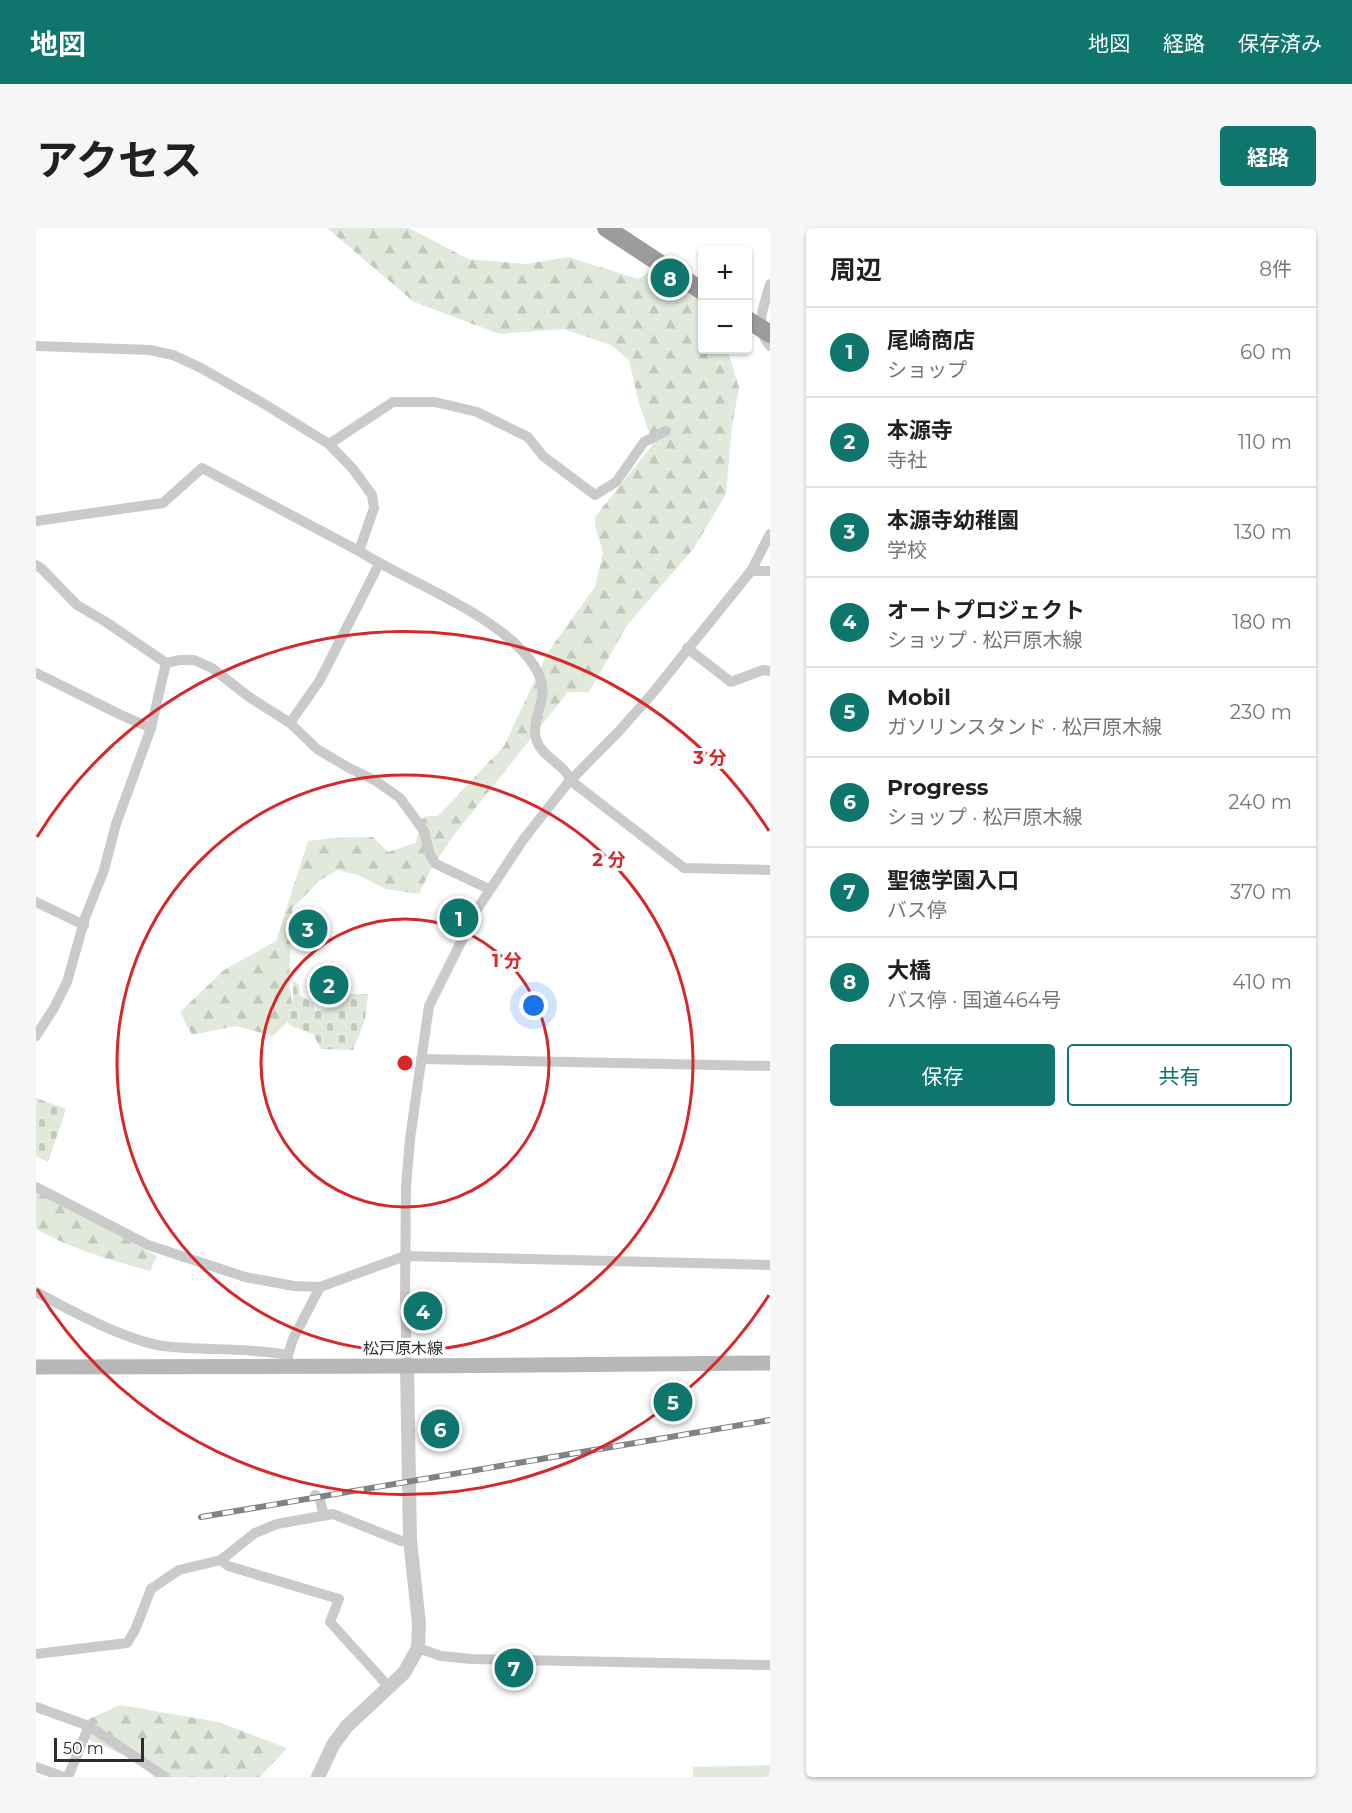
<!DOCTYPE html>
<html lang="ja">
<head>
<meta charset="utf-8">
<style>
  body { margin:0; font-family:Montserrat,"Noto Sans JP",sans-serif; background:#f6f6f6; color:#202124 }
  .controls { position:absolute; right:18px; top:18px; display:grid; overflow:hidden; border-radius:6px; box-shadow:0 2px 4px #0004 }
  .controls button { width:54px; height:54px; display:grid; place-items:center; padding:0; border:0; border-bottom:2px solid #e0e0e0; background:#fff; color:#202124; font:30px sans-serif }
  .scale { position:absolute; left:18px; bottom:15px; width:90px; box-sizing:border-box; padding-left:6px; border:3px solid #2d2d2d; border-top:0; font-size:16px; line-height:21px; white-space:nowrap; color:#2d2d2d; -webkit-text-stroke:4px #fff; paint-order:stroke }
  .you { position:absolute; left:498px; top:778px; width:21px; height:21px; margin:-15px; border:4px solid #fff; border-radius:50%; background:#1a73e8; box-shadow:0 0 0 9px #1a73e833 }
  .badge { display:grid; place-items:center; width:39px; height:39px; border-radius:50%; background:#0f766e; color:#fff; font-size:20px; font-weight:700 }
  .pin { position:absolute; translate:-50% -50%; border:3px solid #fff; box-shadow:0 2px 6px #0006 }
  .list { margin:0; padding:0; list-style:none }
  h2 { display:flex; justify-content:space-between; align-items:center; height:78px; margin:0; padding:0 24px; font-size:26px }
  h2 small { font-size:20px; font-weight:400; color:#757577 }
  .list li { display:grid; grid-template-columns:39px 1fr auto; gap:18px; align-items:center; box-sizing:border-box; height:90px; padding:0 24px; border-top:2px solid #e0e0e0 }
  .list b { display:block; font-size:22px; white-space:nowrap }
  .list p { margin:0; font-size:20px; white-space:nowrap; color:#757577 }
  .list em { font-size:20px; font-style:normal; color:#757577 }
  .actions { display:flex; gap:12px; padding:18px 24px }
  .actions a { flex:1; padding:14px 0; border:2px solid #0f766e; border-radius:6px; text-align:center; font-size:21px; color:#0f766e }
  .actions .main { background:#0f766e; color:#fff }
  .map { position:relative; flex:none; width:734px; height:1549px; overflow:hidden; border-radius:6px }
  header { display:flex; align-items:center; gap:36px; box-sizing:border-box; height:84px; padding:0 30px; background:#0f766e; color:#fff }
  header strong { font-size:28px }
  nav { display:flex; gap:33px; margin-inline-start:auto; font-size:21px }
  .intro { display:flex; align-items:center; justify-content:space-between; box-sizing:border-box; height:144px; padding:0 36px }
  h1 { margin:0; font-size:42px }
  .button { padding:15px 27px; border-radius:6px; background:#0f766e; color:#fff; font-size:21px; font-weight:700 }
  main { display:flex; gap:36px; padding:0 36px }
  aside { flex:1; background:#fff; border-radius:6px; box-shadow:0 2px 4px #0004 }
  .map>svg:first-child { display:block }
  .grass { fill:#e1e9db }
  .forest { fill:url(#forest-firs) }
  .cemetery { fill:url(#cemetery-stones) }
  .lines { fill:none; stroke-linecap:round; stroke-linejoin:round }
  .minor { stroke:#cacaca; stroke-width:10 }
  .tertiary { stroke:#cacaca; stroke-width:14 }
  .secondary { stroke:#b7b7b7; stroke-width:15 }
  .trunk { stroke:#9c9c9c; stroke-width:18 }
  .rail-casing { stroke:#828282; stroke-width:6 }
  .rail { stroke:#fff; stroke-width:4; stroke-dasharray:11; stroke-linecap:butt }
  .ring { fill:none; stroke:#d62828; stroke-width:3 }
  .labels { text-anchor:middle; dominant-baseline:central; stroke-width:6; stroke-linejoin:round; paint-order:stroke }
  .street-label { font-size:16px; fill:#2d2d2d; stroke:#fff }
  .centre { fill:#d62828; stroke:#fff; stroke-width:3 }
  .ring-label { font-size:18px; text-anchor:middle; font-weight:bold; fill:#d62828; stroke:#fff; stroke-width:6; stroke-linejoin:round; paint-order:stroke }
</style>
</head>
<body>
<header>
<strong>地図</strong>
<nav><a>地図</a><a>経路</a><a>保存済み</a></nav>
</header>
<div class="intro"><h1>アクセス</h1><a class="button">経路</a></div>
<main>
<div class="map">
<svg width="734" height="1549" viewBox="0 0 734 1549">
  <defs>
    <pattern id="forest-firs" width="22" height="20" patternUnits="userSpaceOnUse" patternTransform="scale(1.5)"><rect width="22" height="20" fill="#e1e9db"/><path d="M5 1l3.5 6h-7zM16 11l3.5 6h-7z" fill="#c1c8bc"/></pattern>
    <pattern id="cemetery-stones" width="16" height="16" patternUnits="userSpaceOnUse" patternTransform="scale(1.5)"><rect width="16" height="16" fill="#e1e9db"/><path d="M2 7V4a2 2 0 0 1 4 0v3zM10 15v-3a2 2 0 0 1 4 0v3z" fill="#c1c8bc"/></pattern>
  </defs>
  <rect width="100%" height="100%" fill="#fff"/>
  <path class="grass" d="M734,1537V1549H657V1539Z"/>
  <g class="forest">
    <path d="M291,0H373L432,31L490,36L532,29L602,51L619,41L666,72V122H692L703,160L696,199L690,266L658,320L592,396L553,464H532L417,608L394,643L383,666L350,661L322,647L301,642L283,653L256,681L253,756L258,787L237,808L200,798L156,807L144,784L188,742L240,713L272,613L296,610L337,609L352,624L380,615L385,592L390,588H402L468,518L512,424L559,359L567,325L559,298V289L617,216L602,172L593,132L575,117L528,101L463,106L378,74Z"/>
    <path d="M0,963L121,1028L114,1043C74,1032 36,1021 0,1001Z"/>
    <path d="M84,1477L182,1494L251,1520L224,1549H117L115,1539L55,1513L42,1496Z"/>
  </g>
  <g class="cemetery">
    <path d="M257,753L263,756L264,767L277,775L279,783L303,779L304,766H332L329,792L317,822L285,821L277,806L253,797L248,781L257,775Z"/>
    <path d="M0,870L30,881L12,934L0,928Z"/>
  </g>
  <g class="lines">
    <g class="minor">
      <path d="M734,56C728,80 717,98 734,118"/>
      <path d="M0,118L114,122L137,127L165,140L225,174L293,216L317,241L336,267L338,280L323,323"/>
      <path d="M293,216L357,174H399L441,184L492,209L507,228L559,267L580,254L608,214L630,203"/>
      <path d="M0,293L127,275L166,240L323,323C374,356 480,392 504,449C512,469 499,483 499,503C499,522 516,530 528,542C532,546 534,552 539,556L648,640L734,642"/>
      <path d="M0,337L6,341L41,377L70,394L130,435L144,432H158L176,440L213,469L254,495L281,521L313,540L340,553L364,570L388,603L394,627L400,636L453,661"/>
      <path d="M715,343H734"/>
      <path d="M651,420L695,454L727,442L734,443"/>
      <path d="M0,445L85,487L115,500L80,596L68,642L49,690L31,754L18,780L0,808"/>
      <path d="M254,495L284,452L343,336"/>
      <path d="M115,500L130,435"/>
      <path d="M0,674L48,697"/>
      <path d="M385,831L734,838"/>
      <path d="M0,959L112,1017L209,1049L258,1058L284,1059L369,1028L734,1037"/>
      <path d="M0,1064C35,1083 89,1112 127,1118C168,1123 211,1119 252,1127V1138"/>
      <path d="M252,1127L257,1111L284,1059"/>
      <path d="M371,1138L369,1069L370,959L374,911L393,778L442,680L487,612L531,556L584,502L615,467L715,343L734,306"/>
      <path d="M279,1267L284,1272L288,1288"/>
      <path d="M185,1332L192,1338L303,1371L294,1394L353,1459"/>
      <path d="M382,1420L405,1428L435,1431L734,1437"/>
      <path d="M0,1426L91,1415L99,1402L115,1361L143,1342L185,1332L219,1305L241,1296L297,1286L365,1313L374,1312"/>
      <path d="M0,1479L53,1498L129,1549"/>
      <path d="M0,1539L28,1549"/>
      <path d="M32,1549L53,1498"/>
    </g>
    <path class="tertiary" d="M282,1549L297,1517L311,1498L368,1445L382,1420L383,1395L374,1312L371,1138"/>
    <path class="secondary" d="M0,1139L371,1138L734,1135"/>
    <g class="trunk">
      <path d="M570,0L666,63"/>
      <path d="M712,92L734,106"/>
    </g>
    <g class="rail-casing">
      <path id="rail" d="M165,1289L734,1192"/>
    </g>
    <use href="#rail" class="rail"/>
  </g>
  <g class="ring">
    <circle cx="369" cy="835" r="144"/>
    <circle cx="369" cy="835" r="288"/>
    <path d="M733 1067A432 432 0 0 1 1 1061M1 609A432 432 0 0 1 733 603"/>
  </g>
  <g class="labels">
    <g class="street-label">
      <text x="367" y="1120">松戸原木線</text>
    </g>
  </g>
  <circle cx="369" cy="835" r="9" class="centre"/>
  <g class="ring-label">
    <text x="674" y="536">3 分</text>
    <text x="573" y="638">2 分</text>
    <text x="471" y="739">1 分</text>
  </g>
</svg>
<div class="controls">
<button>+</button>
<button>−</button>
</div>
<div class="scale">50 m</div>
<div class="you"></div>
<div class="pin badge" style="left:423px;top:690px">1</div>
<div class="pin badge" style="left:293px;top:757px">2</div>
<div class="pin badge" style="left:272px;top:701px">3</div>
<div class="pin badge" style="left:387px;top:1083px">4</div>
<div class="pin badge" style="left:637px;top:1174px">5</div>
<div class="pin badge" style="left:404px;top:1201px">6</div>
<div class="pin badge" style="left:478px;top:1440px">7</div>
<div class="pin badge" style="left:634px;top:50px">8</div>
</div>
<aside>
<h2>周辺<small>8件</small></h2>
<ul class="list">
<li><span class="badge">1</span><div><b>尾崎商店</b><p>ショップ</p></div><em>60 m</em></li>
<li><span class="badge">2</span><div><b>本源寺</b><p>寺社</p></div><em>110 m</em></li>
<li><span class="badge">3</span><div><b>本源寺幼稚園</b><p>学校</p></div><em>130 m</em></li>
<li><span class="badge">4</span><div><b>オートプロジェクト</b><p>ショップ · 松戸原木線</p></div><em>180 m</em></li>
<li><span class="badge">5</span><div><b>Mobil</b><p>ガソリンスタンド · 松戸原木線</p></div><em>230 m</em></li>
<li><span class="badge">6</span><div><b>Progress</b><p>ショップ · 松戸原木線</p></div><em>240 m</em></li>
<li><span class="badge">7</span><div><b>聖徳学園入口</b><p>バス停</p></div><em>370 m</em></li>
<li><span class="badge">8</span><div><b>大橋</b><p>バス停 · 国道464号</p></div><em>410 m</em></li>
</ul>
<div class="actions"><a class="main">保存</a><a>共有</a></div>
</aside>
</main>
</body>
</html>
